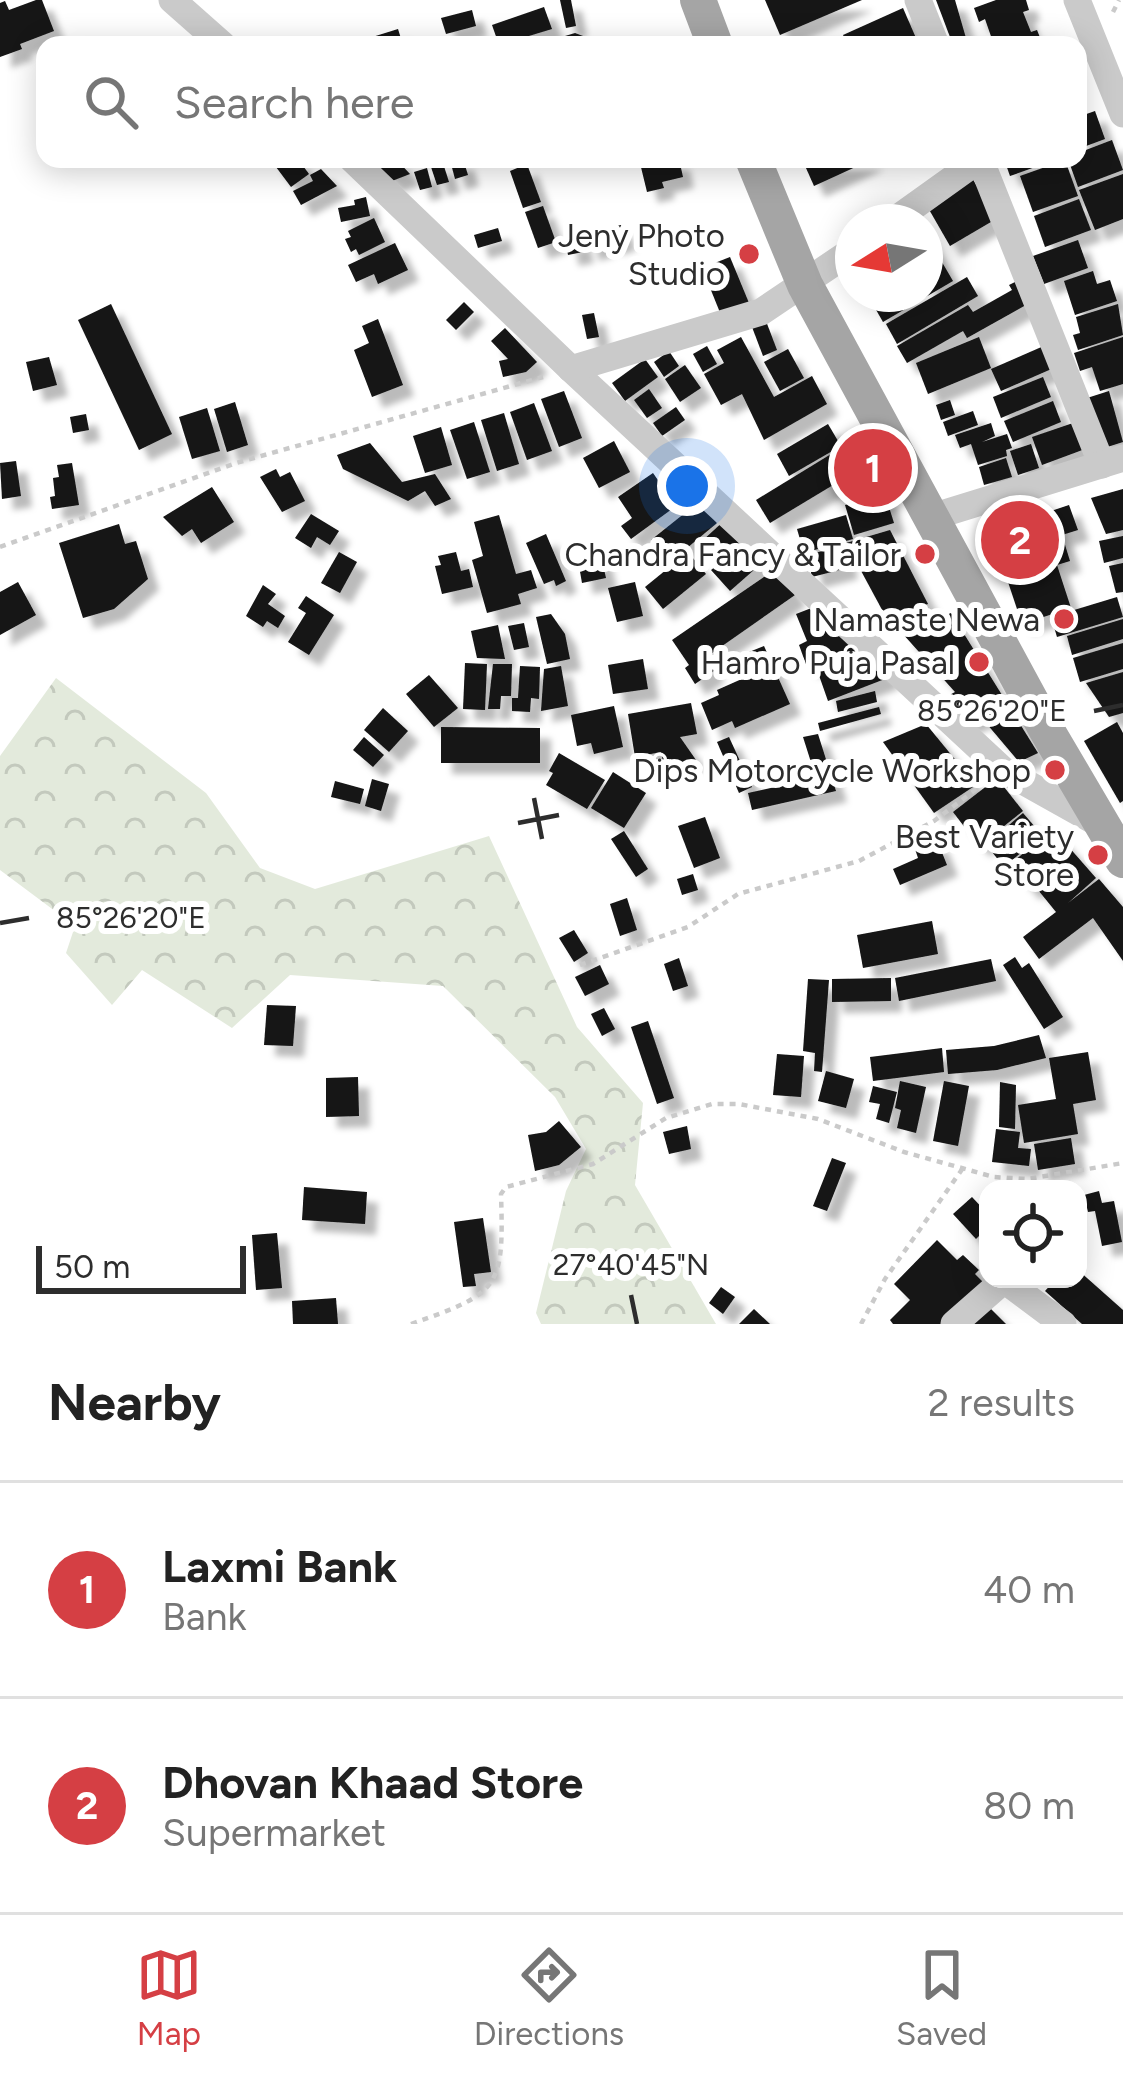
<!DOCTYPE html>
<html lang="en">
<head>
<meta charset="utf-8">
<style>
  body { margin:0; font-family:Figtree,sans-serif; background:#f2f2f2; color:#222 }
  .controls { position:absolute; right:36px; bottom:36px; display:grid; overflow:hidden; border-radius:24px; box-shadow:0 6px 30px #0003 }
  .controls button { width:108px; height:108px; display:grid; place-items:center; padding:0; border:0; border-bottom:3px solid #e0e0e0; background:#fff; color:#222; font:60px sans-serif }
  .compass { position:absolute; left:835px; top:204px; width:108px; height:108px; border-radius:50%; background:#fff; box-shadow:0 6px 30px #0003; rotate:259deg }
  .scale { position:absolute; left:36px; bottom:30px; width:210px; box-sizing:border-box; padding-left:12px; border:6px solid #2d2d2d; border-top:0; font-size:33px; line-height:42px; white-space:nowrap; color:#2d2d2d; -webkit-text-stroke:9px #fff; paint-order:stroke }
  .you { position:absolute; left:687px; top:486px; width:42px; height:42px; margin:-30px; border:9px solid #fff; border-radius:50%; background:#1a73e8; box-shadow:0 0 0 18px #1a73e833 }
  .badge { display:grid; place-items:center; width:78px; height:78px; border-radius:50%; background:#d53f44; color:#fff; font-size:39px; font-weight:700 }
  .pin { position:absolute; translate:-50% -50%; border:6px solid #fff; box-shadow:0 3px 12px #0006 }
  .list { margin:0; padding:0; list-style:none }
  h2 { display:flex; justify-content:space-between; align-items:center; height:156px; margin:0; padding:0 48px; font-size:51px }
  h2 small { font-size:39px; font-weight:400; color:#767676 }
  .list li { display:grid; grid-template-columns:78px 1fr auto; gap:36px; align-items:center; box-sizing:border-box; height:216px; padding:0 48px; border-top:3px solid #e0e0e0 }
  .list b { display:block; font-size:45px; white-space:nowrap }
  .list p { margin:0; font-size:39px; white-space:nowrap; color:#767676 }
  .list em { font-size:39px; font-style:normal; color:#767676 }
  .icon { flex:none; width:66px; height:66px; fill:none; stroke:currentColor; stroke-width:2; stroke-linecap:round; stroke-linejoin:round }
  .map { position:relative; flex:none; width:1123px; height:1324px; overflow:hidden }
  .search { position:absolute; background:#fff; box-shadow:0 6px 30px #0003; left:36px; right:36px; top:36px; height:132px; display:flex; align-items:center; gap:30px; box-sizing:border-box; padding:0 42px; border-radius:24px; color:#767676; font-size:45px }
  .sheet { height:588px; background:#fff }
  nav { display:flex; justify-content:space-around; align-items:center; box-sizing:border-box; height:168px; border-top:3px solid #e0e0e0; background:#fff; font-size:33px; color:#767676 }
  nav a { display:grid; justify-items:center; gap:6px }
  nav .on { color:#d53f44 }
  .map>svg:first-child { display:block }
  .forest { fill:url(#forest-crowns) }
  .building { fill:#141414; filter:url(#shadow) }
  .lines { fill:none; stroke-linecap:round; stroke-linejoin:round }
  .path { stroke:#cacaca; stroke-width:4.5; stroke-dasharray:6 6; stroke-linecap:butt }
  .minor { stroke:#cacaca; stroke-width:27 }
  .major { stroke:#a5a5a5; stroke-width:36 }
  .ticks { fill:none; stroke:#2d2d2d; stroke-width:4.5 }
  .poi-dot { fill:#d53f44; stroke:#fff; stroke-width:4.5 }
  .labels { text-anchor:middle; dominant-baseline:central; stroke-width:12; stroke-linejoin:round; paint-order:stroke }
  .poi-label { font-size:33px; fill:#2d2d2d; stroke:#fff; text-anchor:end }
  .ticks-label { font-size:30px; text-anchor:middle; fill:#2d2d2d; stroke:#fff; stroke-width:12; stroke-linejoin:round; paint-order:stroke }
</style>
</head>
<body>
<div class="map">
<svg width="1123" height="1324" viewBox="0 0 1123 1324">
  <defs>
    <pattern id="forest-crowns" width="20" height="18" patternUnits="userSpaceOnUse" patternTransform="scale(3)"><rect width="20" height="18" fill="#e3eadc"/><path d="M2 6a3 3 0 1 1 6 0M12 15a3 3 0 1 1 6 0" fill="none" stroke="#c3c9bd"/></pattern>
    <filter id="shadow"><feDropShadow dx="11" dy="11" stdDeviation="3" flood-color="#0004"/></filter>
  </defs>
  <rect width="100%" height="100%" fill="#fff"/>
  <path class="forest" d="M56,678L206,793L260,868L315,889L489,836L577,1027L643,1103L635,1185L716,1324H541L536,1313L566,1191L586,1149L555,1097L443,986L290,975L232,1028L142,970L112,1005L66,953L75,926L0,870V756Z"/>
  <g class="building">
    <path d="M36,0H42L54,31L20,44L22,49L0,57V3L5,1L9,10Z"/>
    <path d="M560,0H571L576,26L566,28Z"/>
    <path d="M765,0H862L780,35Z"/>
    <path d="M936,0H955L968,45H953Z"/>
    <path d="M996,0H1026L1029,10L1023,12L1031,32L1037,30L1043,45H994L985,19L979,22L974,8Z"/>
    <path d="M544,7L552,29L499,45L492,25Z"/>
    <path d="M903,8L919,45H848L843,35Z"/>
    <path d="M472,10L476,26L446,34L441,18Z"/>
    <path d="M398,29L403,45H351L350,44Z"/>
    <path d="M575,33L583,36L586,45H561L565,36Z"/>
    <path d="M1095,111L1105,139L1078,149V117Z"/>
    <path d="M1112,140L1123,170L1078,187L1068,159H1078V153Z"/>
    <path d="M270,159H298L309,174L291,187Z"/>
    <path d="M370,159H396L410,174L392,181Z"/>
    <path d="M463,159L468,175L455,179L450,160Z"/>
    <path d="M639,159H679L683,177L662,182L664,188L647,192Z"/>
    <path d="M802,159H873L814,186Z"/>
    <path d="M1004,159H1055V160L1010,176Z"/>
    <path d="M1065,160L1078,196L1033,212L1020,176Z"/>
    <path d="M443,163L449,182L437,185L431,167Z"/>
    <path d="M527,164L541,202L523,208L510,171Z"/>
    <path d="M427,168L432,187L420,190L414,172Z"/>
    <path d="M321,169L337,186L301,205L293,191L313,181L310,175Z"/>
    <path d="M1123,174V219L1095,230L1079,190Z"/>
    <path d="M971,176L996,219L950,246L927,206Z"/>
    <path d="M366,197L370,216L341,222L338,208L355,205L354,200Z"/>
    <path d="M1079,199L1091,230L1045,247L1034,216Z"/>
    <path d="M543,206L556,242L538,248L525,212Z"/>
    <path d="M374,218L385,242L359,255L356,249L351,252L345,239L351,237L348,231Z"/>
    <path d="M621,225L625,240L610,244L606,228Z"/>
    <path d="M498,228L502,241L478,248L474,235Z"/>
    <path d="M599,231L603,246L588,250L585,235Z"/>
    <path d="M925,233L953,281L883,322L867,294H925Z"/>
    <path d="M579,236L583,252L568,255L565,240Z"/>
    <path d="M1078,240L1088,268L1044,284L1033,256Z"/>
    <path d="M395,243L408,270L378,284L374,274L356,282L348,265Z"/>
    <path d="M730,257L749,303L721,315L702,268Z"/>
    <path d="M1093,271L1097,284L1110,280L1117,301L1075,315L1064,281Z"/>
    <path d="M967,277L978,296L897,344L886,324Z"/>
    <path d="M1023,278L1035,300L967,338L963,331L907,363L897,346L968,305L973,312L1012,290L1009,285Z"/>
    <path d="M464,302L474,312L456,330L446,320Z"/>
    <path d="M111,304L172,434L139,450L78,320Z"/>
    <path d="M1118,304L1123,335L1078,350L1073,335L1080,333L1076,317Z"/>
    <path d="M594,313L599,337L587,339L582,315Z"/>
    <path d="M378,319L403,385L372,397L354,350L369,343L362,326Z"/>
    <path d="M766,321L777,350L763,356L752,327Z"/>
    <path d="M505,328L537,362L526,372L503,377L499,361L508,359L491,341Z"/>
    <path d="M741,337L774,397L812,376L827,404L764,440L742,394L721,405L704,374L724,363L717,350Z"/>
    <path d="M979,337L991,368L928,394L916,363Z"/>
    <path d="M1123,337V384L1100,391L1092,367L1080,371L1074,353Z"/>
    <path d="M1046,345L1056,367L1001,391L991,369Z"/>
    <path d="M707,346L717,364L703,372L693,354Z"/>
    <path d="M788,349L804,378L780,391L764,362Z"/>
    <path d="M669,351L679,366L664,377L654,362Z"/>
    <path d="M49,357L57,385L33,391L26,362Z"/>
    <path d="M645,359L658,377L625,401L612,383Z"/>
    <path d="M685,365L701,388L680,402L665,379Z"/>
    <path d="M1043,377L1051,397L1001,418L993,397Z"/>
    <path d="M649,389L662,408L647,418L634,400Z"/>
    <path d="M564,391L582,438L559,447L541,399Z"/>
    <path d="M1109,391L1123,442L1101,449L1087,398Z"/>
    <path d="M950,400L955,415L941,420L936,405Z"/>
    <path d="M1053,401L1061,422L1013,442L1004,421Z"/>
    <path d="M235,402L248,445L227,452L214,409Z"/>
    <path d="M534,403L552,451L527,460L510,412Z"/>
    <path d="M676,407L685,420L662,436L653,423Z"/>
    <path d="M207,408L220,451L192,459L179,417Z"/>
    <path d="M973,411L978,425L948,436L943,422Z"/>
    <path d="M504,413L519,464L497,471L481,420Z"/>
    <path d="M86,414L89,430L73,433L70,417Z"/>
    <path d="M474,422L490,472L467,479L450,430Z"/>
    <path d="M1076,422L1085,449L1042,465L1032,437Z"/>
    <path d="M991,423L995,436L982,442L1007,434L1012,448L1006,450L1007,456L978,465L971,444L960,448L955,435Z"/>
    <path d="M828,424L841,446L789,476L777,454Z"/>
    <path d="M441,427L452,465L425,473L413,436Z"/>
    <path d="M854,440L868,464L770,523L756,500Z"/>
    <path d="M614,441L630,472L599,488L583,458Z"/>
    <path d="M370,443L402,482L435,474L451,499L435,506L425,491L408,501L343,469L337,455Z"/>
    <path d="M1031,444L1039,468L1018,475L1010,451Z"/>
    <path d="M1006,458L1012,477L984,485L979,467Z"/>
    <path d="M16,461L21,496L2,499L0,463Z"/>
    <path d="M72,463L79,505L52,509L50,497L55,496L53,478L59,477L57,465Z"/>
    <path d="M276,469L280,477L290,472L305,501L282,512L260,477Z"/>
    <path d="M653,473L662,486L668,481L687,498L631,539L621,526L632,518L618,497Z"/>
    <path d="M212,487L234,522L201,543L192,529L182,536L163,517Z"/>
    <path d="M1123,489V530L1106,534L1091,498Z"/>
    <path d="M885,494L894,523L854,535L845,505Z"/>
    <path d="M700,501L717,523L669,563L651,540Z"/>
    <path d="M1069,505L1078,530L1062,535L1070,561L1057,565L1071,608L1022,624L994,540L1018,522Z"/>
    <path d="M311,514L339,531L330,545L317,537L311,548L295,538Z"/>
    <path d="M499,515L516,574L531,570L537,588L518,594L521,604L487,613L472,560L483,556L474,522Z"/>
    <path d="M846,515L853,539L804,553L797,529Z"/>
    <path d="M726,519L763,562L730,591L711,570L720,563L701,542Z"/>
    <path d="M119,524L125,544L136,541L148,579L114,609L83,618L59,543Z"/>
    <path d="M890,530L928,604L887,619L846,543Z"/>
    <path d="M546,534L566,581L556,586L554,580L544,584L526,543Z"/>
    <path d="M1123,536V558L1104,563L1099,541Z"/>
    <path d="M842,546L847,568L812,577L807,555Z"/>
    <path d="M339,552L357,562L340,593L321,583Z"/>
    <path d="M456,552L461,571L469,569L473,587L442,594L435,566L441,565L438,556Z"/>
    <path d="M688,552L706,574L663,609L645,587Z"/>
    <path d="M601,556L606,578L582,583L578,560Z"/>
    <path d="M1123,563V592L1116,593L1109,566Z"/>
    <path d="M777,568L795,595L705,658L714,671L695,684L685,668L689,665L672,640Z"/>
    <path d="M18,582L36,615L0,635V592Z"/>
    <path d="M635,582L643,616L617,622L608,588Z"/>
    <path d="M263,585L276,594L268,604L285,616L278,628L267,621L263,627L246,616Z"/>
    <path d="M306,596L334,615L309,655L288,642L306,613L298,608Z"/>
    <path d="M1117,597L1123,617L1057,637L1051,617Z"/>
    <path d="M814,607L890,677L828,701L815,664L807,667L799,645L807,641L796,614Z"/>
    <path d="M951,613L1038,753L1019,762L981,717L968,723L944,698L955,692L902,633Z"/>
    <path d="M551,614L565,634L570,659L547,664L536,617Z"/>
    <path d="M1123,619V639L1072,655L1067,636Z"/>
    <path d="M524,623L529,647L514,650L508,626Z"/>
    <path d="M498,625L505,659L477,658L471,631Z"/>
    <path d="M1123,643V669L1080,682L1073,658Z"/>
    <path d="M764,646L790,704L735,728L732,721L712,730L701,703L719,695L717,690L753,674L744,654Z"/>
    <path d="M643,659L648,689L613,694L608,665Z"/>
    <path d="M465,663L487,664L485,710L463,709Z"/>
    <path d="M493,664H512L511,696H501L500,709H488Z"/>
    <path d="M520,666L540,667L539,699L531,698L530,712L512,711V698H518Z"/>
    <path d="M561,666L568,706L541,711L544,669Z"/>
    <path d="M1123,672V713L1109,717L1086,683Z"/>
    <path d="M429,675L458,708L434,727L406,694Z"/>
    <path d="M875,691L877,702L838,712L836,701Z"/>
    <path d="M691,703L697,734L680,737L696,760L664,766L661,752L635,757L628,714Z"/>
    <path d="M614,706L623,747L594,754L591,743L577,746L571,715Z"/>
    <path d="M879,707L881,714L820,731L818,723Z"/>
    <path d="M383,708L408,731L389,752L364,730Z"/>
    <path d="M1117,722L1123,733V801L1120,803L1084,741Z"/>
    <path d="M926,724L976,785L934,813L883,742Z"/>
    <path d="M441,727L540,728V763H441Z"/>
    <path d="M818,734L836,791L752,810L748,793L816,778L803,737Z"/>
    <path d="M364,737L384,755L373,767L353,750Z"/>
    <path d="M729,737L752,787L739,793L717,742Z"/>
    <path d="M559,753L605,780L587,809L546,785L553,773L549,771Z"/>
    <path d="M613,772L646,793L624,828L591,808Z"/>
    <path d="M997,778L1023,811L979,846L953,812Z"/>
    <path d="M372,779L389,784L381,811L365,806Z"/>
    <path d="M335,781L364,789L360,804L331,797Z"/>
    <path d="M1023,813L1042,835L1004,867L992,852L1008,838L1002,831Z"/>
    <path d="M705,817L720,858L694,868L678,826Z"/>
    <path d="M1053,829L1096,878L1068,903L1099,879L1123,907V961L1093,918L1039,959L1023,937L1056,912L1034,885L1029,889L1009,865Z"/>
    <path d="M624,831L648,869L636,877L611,839Z"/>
    <path d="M937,840L947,865L900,885L893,869L918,858L915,849Z"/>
    <path d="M693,874L698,890L682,895L677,879Z"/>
    <path d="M627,898L637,930L620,936L610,904Z"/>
    <path d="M932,921L938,954L863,968L857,935Z"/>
    <path d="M574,930L588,953L574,962L559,938Z"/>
    <path d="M1015,957L1022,968L1029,963L1063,1017L1044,1029L1003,965Z"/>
    <path d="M679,958L688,986L673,991L664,964Z"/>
    <path d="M991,959L996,981L899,1001L895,978Z"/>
    <path d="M600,965L609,984L585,996L575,977Z"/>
    <path d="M891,978V1001L832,1002V979Z"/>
    <path d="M808,979L829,980L822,1072L814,1071L815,1053L803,1051Z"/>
    <path d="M267,1005L296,1006L293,1046L264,1045Z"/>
    <path d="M604,1008L615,1029L602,1036L591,1014Z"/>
    <path d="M648,1021L674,1098L657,1104L631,1027Z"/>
    <path d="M1039,1035L1046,1058L997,1070L948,1074L946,1050L994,1046Z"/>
    <path d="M942,1048L944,1072L873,1081L870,1057Z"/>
    <path d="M1088,1052L1096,1100L1073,1104L1078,1134L1024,1143L1018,1105L1056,1099L1049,1058Z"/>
    <path d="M777,1054L804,1056L801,1097L773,1095Z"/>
    <path d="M826,1071L854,1079L846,1108L818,1101Z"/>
    <path d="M358,1077L359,1116L326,1117V1078Z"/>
    <path d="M900,1081L926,1087L916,1133L897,1128L901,1110L895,1108Z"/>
    <path d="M944,1081L969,1086L958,1146L933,1141Z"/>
    <path d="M1000,1082L1016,1085L1015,1129L999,1127Z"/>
    <path d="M873,1086L897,1092L889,1123L876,1119L880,1104L869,1102Z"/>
    <path d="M559,1121L581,1147L559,1165L535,1171L528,1135L546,1132Z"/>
    <path d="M687,1126L691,1149L669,1154L663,1132Z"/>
    <path d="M996,1129L1020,1132L1018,1148L1031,1149L1029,1166L992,1162Z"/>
    <path d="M1071,1138L1075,1164L1038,1170L1034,1144Z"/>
    <path d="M832,1158L846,1163L827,1211L813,1206Z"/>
    <path d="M304,1187L367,1192L365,1224L302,1220Z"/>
    <path d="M1099,1191L1102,1203L1114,1201L1122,1242L1102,1246L1095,1211L1088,1212L1084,1195Z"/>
    <path d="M972,1197L988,1214V1227L976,1239L953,1214Z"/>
    <path d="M483,1218L491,1272L474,1274L476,1286L463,1287L454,1222Z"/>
    <path d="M277,1233L282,1288L256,1290L252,1235Z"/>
    <path d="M937,1240L957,1260L963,1255L979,1270L975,1274L985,1284L946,1324H893L890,1320L910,1300L894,1284Z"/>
    <path d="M1078,1270L1123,1310V1324H1082L1045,1291L1056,1279H1078Z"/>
    <path d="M721,1287L735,1297L723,1314L709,1303Z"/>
    <path d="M336,1298L338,1324H293L292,1301Z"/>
    <path d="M983,1301L1006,1324H961Z"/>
    <path d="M754,1309L770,1324H739Z"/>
  </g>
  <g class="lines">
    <g class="path">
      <path d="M1113,12L1119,0"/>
      <path d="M0,547L236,463L543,377"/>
      <path d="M580,965L688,927L738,894L859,861L934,821L979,787"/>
      <path d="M411,1324C500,1293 504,1288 501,1194L506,1187L593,1164L666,1118L712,1104H739L818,1119L904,1152L994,1177L1028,1179L1123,1163"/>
      <path d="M861,1324L885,1279L963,1168"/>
    </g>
    <g class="minor">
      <path d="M172,0L223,45"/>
      <path d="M918,0L936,45"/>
      <path d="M1077,0L1123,114"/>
      <path d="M352,159L571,369L1003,770L1103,826"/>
      <path d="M892,222L980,159L1102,465"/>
      <path d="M571,369L761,312L853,250"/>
      <path d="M932,517L1123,458"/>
      <path d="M954,1324L1004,1280L1063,1324"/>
    </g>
    <g class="major">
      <path d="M698,0L715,45"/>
      <path d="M753,159L805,285L1046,729L1123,860"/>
    </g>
  </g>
  <path class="ticks" d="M1094,711L1123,705M534,798L542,839M518,823L559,815M0,923L29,918M631,1295L637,1324"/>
  <g class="poi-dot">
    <circle cx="749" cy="254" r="12"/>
    <circle cx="925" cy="554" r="12"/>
    <circle cx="1064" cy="619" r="12"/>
    <circle cx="979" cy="662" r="12"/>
    <circle cx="1055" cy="770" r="12"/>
    <circle cx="1098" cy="855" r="12"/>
  </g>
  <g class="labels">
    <g class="poi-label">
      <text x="725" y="235">Jeny Photo<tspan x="725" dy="38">Studio</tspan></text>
      <text x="901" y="554">Chandra Fancy &amp; Tailor</text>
      <text x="1040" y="619">Namaste Newa</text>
      <text x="955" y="662">Hamro Puja Pasal</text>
      <text x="1031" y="770">Dips Motorcycle Workshop</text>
      <text x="1074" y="836">Best Variety<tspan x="1074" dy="38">Store</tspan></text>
    </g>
  </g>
  <g class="ticks-label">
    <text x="992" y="721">85°26'20"E</text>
    <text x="131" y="928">85°26'20"E</text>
    <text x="631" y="1275">27°40'45"N</text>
  </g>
</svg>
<div class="controls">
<button><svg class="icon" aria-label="locate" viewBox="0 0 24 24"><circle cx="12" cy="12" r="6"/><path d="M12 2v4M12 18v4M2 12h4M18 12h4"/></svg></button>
</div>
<svg class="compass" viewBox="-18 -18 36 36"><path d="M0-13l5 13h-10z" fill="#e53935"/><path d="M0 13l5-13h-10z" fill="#767676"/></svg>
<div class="scale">50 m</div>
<div class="you"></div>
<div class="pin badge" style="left:873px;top:468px">1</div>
<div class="pin badge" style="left:1020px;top:540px">2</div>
<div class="search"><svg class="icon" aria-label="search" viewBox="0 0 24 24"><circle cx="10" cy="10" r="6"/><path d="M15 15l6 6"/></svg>Search here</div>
</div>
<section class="sheet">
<h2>Nearby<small>2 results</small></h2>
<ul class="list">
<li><span class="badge">1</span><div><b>Laxmi Bank</b><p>Bank</p></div><em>40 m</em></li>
<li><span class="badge">2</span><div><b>Dhovan Khaad Store</b><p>Supermarket</p></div><em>80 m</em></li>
</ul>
</section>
<nav>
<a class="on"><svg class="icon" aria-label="map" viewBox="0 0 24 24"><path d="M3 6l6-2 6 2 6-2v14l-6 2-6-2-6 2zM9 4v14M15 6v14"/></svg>Map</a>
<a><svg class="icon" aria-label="directions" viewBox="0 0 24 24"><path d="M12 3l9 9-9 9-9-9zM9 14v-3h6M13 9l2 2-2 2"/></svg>Directions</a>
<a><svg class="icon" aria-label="saved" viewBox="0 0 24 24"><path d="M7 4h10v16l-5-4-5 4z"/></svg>Saved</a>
</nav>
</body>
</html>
